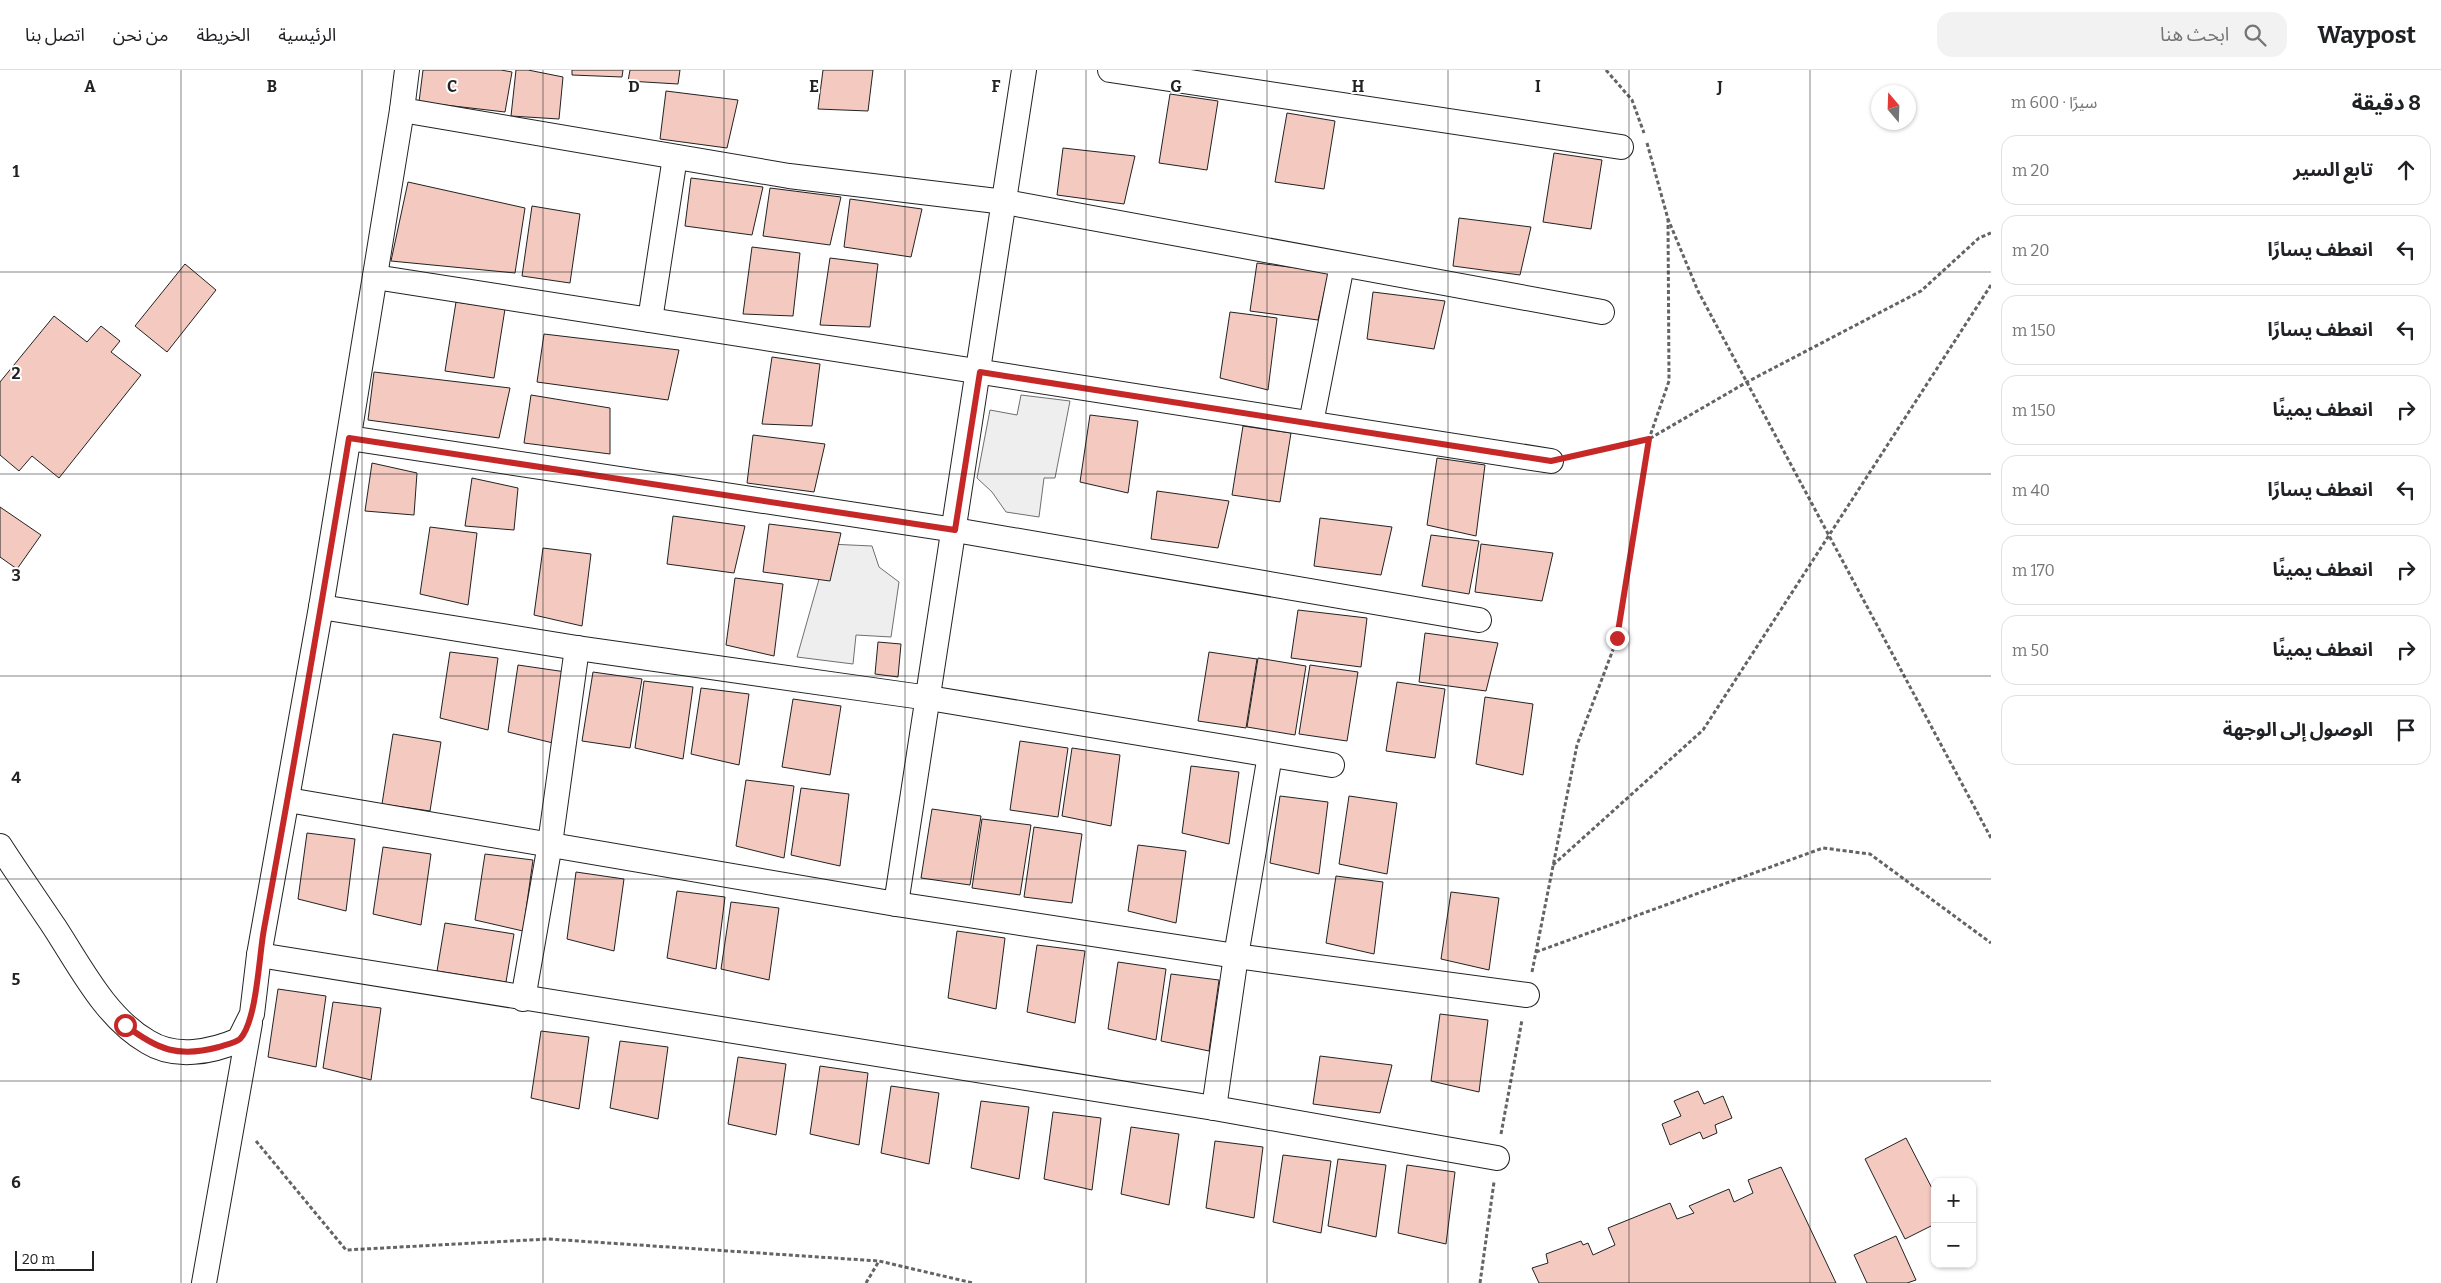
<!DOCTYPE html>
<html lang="ar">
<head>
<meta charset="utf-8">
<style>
  body { margin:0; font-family:Bitter,"Noto Sans Arabic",serif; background:#f2f2f2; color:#202124; direction:rtl }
  .controls { position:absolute; right:15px; bottom:15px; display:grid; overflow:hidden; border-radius:10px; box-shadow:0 1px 4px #0004 }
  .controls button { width:45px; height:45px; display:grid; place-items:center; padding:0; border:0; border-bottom:1px solid #e0e0e0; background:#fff; color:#202124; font:25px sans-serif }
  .compass { position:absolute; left:1871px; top:15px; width:45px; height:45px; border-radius:50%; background:#fff; box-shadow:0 1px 4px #0004; rotate:341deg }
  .scale { position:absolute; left:15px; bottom:12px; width:79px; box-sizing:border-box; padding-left:5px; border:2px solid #222; border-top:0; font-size:14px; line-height:18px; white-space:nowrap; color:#222; -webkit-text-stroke:4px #fff; paint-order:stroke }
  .stop { position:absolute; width:15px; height:15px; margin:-11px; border:4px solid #c62828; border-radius:50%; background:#fff }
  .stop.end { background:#c62828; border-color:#fff; box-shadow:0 1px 5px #0008 }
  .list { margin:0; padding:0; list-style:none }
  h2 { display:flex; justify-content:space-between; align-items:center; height:65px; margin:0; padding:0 20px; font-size:21px }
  h2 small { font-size:16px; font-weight:400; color:#757577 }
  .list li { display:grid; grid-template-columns:32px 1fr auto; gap:15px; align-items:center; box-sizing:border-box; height:70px; margin:0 10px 10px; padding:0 10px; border:1px solid #e0e0e0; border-radius:15px }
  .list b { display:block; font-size:19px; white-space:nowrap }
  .list em { font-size:16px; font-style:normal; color:#757577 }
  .icon { flex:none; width:28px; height:28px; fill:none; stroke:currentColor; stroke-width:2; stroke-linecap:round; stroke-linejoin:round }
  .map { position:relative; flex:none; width:1991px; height:1213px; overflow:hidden; direction:ltr }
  header { display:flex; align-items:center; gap:30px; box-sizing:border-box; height:70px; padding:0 25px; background:#fff; border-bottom:1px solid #e0e0e0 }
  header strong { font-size:24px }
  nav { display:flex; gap:28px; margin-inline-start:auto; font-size:18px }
  .search { width:350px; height:45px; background:#f2f2f2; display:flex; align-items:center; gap:12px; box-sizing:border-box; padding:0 18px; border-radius:15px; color:#757577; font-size:19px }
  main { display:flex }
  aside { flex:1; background:#fff }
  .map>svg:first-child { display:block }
  .green { fill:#eee; stroke:#6f6f6f }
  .building { fill:#f3c9c0; stroke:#222 }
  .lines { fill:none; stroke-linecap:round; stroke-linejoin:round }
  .street-casing { stroke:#222; stroke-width:26 }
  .path { stroke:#646464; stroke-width:3; stroke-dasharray:4 2.5; stroke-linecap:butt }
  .street { stroke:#fff; stroke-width:24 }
  .route { stroke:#c62828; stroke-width:6 }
  .grid { fill:none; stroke:#222; stroke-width:1; stroke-opacity:0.55 }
  .grid-label { font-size:16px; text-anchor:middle; font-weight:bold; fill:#222; stroke:#fff; stroke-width:4; stroke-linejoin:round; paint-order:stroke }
</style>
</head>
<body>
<header>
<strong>Waypost</strong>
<div class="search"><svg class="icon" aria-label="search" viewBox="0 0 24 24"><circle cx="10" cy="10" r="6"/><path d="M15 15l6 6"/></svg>ابحث هنا</div>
<nav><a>الرئيسية</a><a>الخريطة</a><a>من نحن</a><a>اتصل بنا</a></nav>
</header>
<main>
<aside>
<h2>8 دقيقة<small>سيرًا · 600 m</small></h2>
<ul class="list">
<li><svg class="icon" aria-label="ahead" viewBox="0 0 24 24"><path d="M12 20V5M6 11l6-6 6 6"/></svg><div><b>تابع السير</b></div><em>20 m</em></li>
<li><svg class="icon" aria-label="left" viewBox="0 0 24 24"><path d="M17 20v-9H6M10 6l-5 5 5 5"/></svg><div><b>انعطف يسارًا</b></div><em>20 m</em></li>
<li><svg class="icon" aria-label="left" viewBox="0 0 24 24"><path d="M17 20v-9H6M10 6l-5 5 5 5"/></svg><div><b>انعطف يسارًا</b></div><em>150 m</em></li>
<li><svg class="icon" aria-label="right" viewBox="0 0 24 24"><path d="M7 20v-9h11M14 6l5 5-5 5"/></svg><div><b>انعطف يمينًا</b></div><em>150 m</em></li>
<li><svg class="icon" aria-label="left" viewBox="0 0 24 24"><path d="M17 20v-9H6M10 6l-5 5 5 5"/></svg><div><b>انعطف يسارًا</b></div><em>40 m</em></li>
<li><svg class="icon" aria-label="right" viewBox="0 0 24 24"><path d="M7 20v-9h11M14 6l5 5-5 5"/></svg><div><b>انعطف يمينًا</b></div><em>170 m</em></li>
<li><svg class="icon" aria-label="right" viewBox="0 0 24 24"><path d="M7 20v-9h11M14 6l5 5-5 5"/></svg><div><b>انعطف يمينًا</b></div><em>50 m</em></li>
<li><svg class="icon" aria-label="arrive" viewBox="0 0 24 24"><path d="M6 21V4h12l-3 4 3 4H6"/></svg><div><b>الوصول إلى الوجهة</b></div></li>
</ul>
</aside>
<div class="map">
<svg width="1991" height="1213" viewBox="0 0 1991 1213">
  <rect width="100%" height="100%" fill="#fff"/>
  <g class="green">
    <path d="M1021,325L1070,331L1055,408H1044L1039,447L1006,442L992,422L977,408L990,340L1017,345Z"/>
    <path d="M829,474L872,476L879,497L899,512L891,567L856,565L853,594L797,587Z"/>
  </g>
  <g class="building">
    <path d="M423,0H501L512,2L505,42L419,32Z"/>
    <path d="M516,0H528L563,7L559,49L511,46Z"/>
    <path d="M572,0H623L622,7L572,5Z"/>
    <path d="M630,0H680L678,14L628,11Z"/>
    <path d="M823,0H873L868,41L818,39Z"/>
    <path d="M666,21L738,30L727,78L660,69Z"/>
    <path d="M1170,24L1218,31L1207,100L1159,93Z"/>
    <path d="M1287,43L1335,51L1324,119L1275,112Z"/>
    <path d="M1063,78L1135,86L1124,134L1057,125Z"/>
    <path d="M1554,83L1602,90L1591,159L1543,152Z"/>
    <path d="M691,108L763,117L752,165L685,156Z"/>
    <path d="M408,112L525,138L515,203L391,191Z"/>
    <path d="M770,118L841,127L830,175L763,166Z"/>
    <path d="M850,129L922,139L911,187L844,177Z"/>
    <path d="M532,136L580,144L570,213L522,206Z"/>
    <path d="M1459,148L1531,157L1520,205L1453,196Z"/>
    <path d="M752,177L800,183L793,246L743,244Z"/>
    <path d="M830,188L878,194L870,257L820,255Z"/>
    <path d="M1257,193L1329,202L1318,250L1250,241Z"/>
    <path d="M185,194L216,220L167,282L135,256Z"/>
    <path d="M1373,222L1445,231L1434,279L1367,269Z"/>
    <path d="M456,232L505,239L494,308L445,301Z"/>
    <path d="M1230,242L1277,248L1268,320L1220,308Z"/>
    <path d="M54,246L87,272L101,256L120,271L111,282L141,305L59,408L32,386L19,401L0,385V312Z"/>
    <path d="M544,264L679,280L668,330L537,312Z"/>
    <path d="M772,287L820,294L812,356L762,354Z"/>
    <path d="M374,302L510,318L499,368L368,350Z"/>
    <path d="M531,325L610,338V384L524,373Z"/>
    <path d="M1090,345L1138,351L1128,423L1080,412Z"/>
    <path d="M1243,356L1291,363L1280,432L1232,425Z"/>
    <path d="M753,365L825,374L814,422L747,413Z"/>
    <path d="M1437,388L1485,395L1476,466L1427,455Z"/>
    <path d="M372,393L417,403L414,445L365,441Z"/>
    <path d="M472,408L518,418L514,460L465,456Z"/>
    <path d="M1157,421L1229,431L1218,478L1151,469Z"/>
    <path d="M0,437L41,465L17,499L0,487Z"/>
    <path d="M673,446L745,456L734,503L667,494Z"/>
    <path d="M1320,448L1392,457L1381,505L1314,496Z"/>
    <path d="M769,454L841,463L830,511L763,502Z"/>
    <path d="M430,457L477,463L468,535L420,524Z"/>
    <path d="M1431,465L1479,471L1469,524L1422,516Z"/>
    <path d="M1481,474L1553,483L1542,531L1475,522Z"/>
    <path d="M543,478L591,484L582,556L534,545Z"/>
    <path d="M735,508L783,514L774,586L726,575Z"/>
    <path d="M1298,540L1367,548L1361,597L1291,588Z"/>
    <path d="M1425,563L1498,573L1486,621L1419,612Z"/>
    <path d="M878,572L901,574L898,607L875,604Z"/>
    <path d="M450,582L498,588L488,660L440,648Z"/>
    <path d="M1209,582L1257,589L1246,658L1198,651Z"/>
    <path d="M1258,588L1306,596L1295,665L1247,657Z"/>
    <path d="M518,595L566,602L557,674L508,662Z"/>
    <path d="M1310,595L1358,602L1347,671L1299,664Z"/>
    <path d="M593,602L642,609L630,678L582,671Z"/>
    <path d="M644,611L693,617L683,689L635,678Z"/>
    <path d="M1397,612L1445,619L1435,688L1386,681Z"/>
    <path d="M701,618L749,624L739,695L691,684Z"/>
    <path d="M1485,627L1533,634L1523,705L1476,694Z"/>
    <path d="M793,629L841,636L830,705L782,697Z"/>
    <path d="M393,664L441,672L430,741L382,734Z"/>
    <path d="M1020,671L1068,678L1058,747L1010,740Z"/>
    <path d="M1072,678L1120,685L1111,756L1062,746Z"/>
    <path d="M1191,696L1239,702L1229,774L1182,763Z"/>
    <path d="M746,710L794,716L784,788L736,776Z"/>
    <path d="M801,718L849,724L840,796L791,785Z"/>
    <path d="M1280,726L1328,732L1319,804L1270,793Z"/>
    <path d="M1349,726L1397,733L1387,804L1339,794Z"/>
    <path d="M932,739L981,746L970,815L921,808Z"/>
    <path d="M982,749L1031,755L1020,825L972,818Z"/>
    <path d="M1034,757L1082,764L1072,833L1024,827Z"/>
    <path d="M307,763L355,769L346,841L298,829Z"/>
    <path d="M1138,775L1186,781L1176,853L1128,841Z"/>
    <path d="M383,777L431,784L421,855L373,844Z"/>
    <path d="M485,784L533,790L523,861L475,850Z"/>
    <path d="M576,802L624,809L614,881L567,869Z"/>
    <path d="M1336,806L1383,812L1374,884L1326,873Z"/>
    <path d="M677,821L725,827L716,899L667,888Z"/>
    <path d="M1451,822L1499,828L1489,900L1441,889Z"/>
    <path d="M731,832L779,838L769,910L721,899Z"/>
    <path d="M445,853L514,864L506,912L437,901Z"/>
    <path d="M957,861L1005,868L996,939L948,928Z"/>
    <path d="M1037,875L1085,881L1075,953L1027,942Z"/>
    <path d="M1118,892L1166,899L1156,970L1108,959Z"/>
    <path d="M1171,904L1219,910L1209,981L1161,971Z"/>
    <path d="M278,919L326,926L316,997L268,987Z"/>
    <path d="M333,932L381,938L371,1010L323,998Z"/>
    <path d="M1440,944L1488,950L1479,1022L1431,1011Z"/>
    <path d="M541,961L589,967L579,1039L531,1028Z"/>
    <path d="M620,971L668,977L658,1049L610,1038Z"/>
    <path d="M1320,986L1392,995L1380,1043L1313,1034Z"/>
    <path d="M738,987L786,994L776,1065L728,1054Z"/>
    <path d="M820,996L868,1003L859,1075L810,1064Z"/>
    <path d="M891,1016L939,1023L929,1094L881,1083Z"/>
    <path d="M1698,1021L1704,1034L1723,1026L1732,1048L1715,1055L1717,1063L1703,1069L1700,1062L1670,1075L1662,1054L1681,1046L1674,1031Z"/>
    <path d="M981,1031L1029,1037L1019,1109L971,1098Z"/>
    <path d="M1053,1042L1101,1048L1092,1120L1044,1109Z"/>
    <path d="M1131,1057L1179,1064L1169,1135L1121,1124Z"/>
    <path d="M1906,1068L1935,1124V1154L1905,1169L1865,1089Z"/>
    <path d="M1215,1071L1263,1077L1254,1148L1206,1138Z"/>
    <path d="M1283,1085L1331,1091L1321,1163L1273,1152Z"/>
    <path d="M1338,1089L1386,1095L1376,1167L1328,1156Z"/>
    <path d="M1407,1095L1455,1102L1446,1174L1398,1163Z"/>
    <path d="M1781,1097L1836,1213H1539L1532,1198L1548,1193L1546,1184L1581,1171L1583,1175L1588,1173L1593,1185L1615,1175L1608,1158L1670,1133L1677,1149L1694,1143L1689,1136L1729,1119L1734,1132L1753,1123L1748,1110Z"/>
    <path d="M1896,1166L1916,1210L1907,1213H1867L1854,1185Z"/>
  </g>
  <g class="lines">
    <g class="street-casing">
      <g id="street">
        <path d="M1110,0L1621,77"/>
        <path d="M402,40L789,106L1005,132L1602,242"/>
        <path d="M375,207L1551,391"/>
        <path d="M650,250L675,87"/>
        <path d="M1311,353L1342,195"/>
        <path d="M349,368L955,460L1479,550"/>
        <path d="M321,537L577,578L929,628L1332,695"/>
        <path d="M288,730L896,834L1024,0"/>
        <path d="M0,776C18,804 37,831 55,858C81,898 106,948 148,972C175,989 212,982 239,970L252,944L259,885L321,537L402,40L407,0"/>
        <path d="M896,834L1236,886L1527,925"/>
        <path d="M259,885L1214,1038L1497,1088"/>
        <path d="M523,929L550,774L577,578"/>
        <path d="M1214,1038L1236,886L1270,685"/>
        <path d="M204,1213L250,953"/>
      </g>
    </g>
    <g class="path">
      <path d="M1606,0L1632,30L1644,63"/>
      <path d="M1647,73L1668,149L1698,221L1991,768"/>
      <path d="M1574,386L1649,369L1747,312L1921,221L1979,168L1991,163"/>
      <path d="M1553,795L1703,660L1991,215"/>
      <path d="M1536,882L1823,778L1870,784L1991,873"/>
      <path d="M1532,902L1577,675L1617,569L1649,369L1669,311L1668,149"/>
      <path d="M1501,1064L1522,950"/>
      <path d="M256,1071L346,1180L548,1169L879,1191"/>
      <path d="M866,1213L879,1191L973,1213"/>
      <path d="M1480,1213L1494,1112"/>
    </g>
    <use href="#street" class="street"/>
  </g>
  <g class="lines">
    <path class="route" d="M125,955C158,980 178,988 219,977C225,975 235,973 240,969C257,951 259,885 264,859C294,696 322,532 349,368L955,460L980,302L1551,391L1649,369L1617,568"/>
  </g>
  <path class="grid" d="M181,0V1213M362,0V1213M543,0V1213M724,0V1213M905,0V1213M1086,0V1213M1267,0V1213M1448,0V1213M1629,0V1213M1810,0V1213M0,202H1991M0,404H1991M0,606H1991M0,809H1991M0,1011H1991"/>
  <g class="grid-label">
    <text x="90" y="22">A</text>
    <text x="272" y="22">B</text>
    <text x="452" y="22">C</text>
    <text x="634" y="22">D</text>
    <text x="814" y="22">E</text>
    <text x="996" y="22">F</text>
    <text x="1176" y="22">G</text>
    <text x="1358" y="22">H</text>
    <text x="1538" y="22">I</text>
    <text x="1720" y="22">J</text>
    <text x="16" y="107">1</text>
    <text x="16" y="309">2</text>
    <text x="16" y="511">3</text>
    <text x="16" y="713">4</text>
    <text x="16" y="915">5</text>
    <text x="16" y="1118">6</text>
  </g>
</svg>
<div class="controls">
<button>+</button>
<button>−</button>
</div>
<svg class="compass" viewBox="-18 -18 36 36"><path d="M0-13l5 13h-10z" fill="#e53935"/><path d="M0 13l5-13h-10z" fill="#757577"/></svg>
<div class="scale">20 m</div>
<div class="stop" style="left:125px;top:955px"></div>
<div class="stop end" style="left:1617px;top:568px"></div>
</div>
</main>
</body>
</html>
